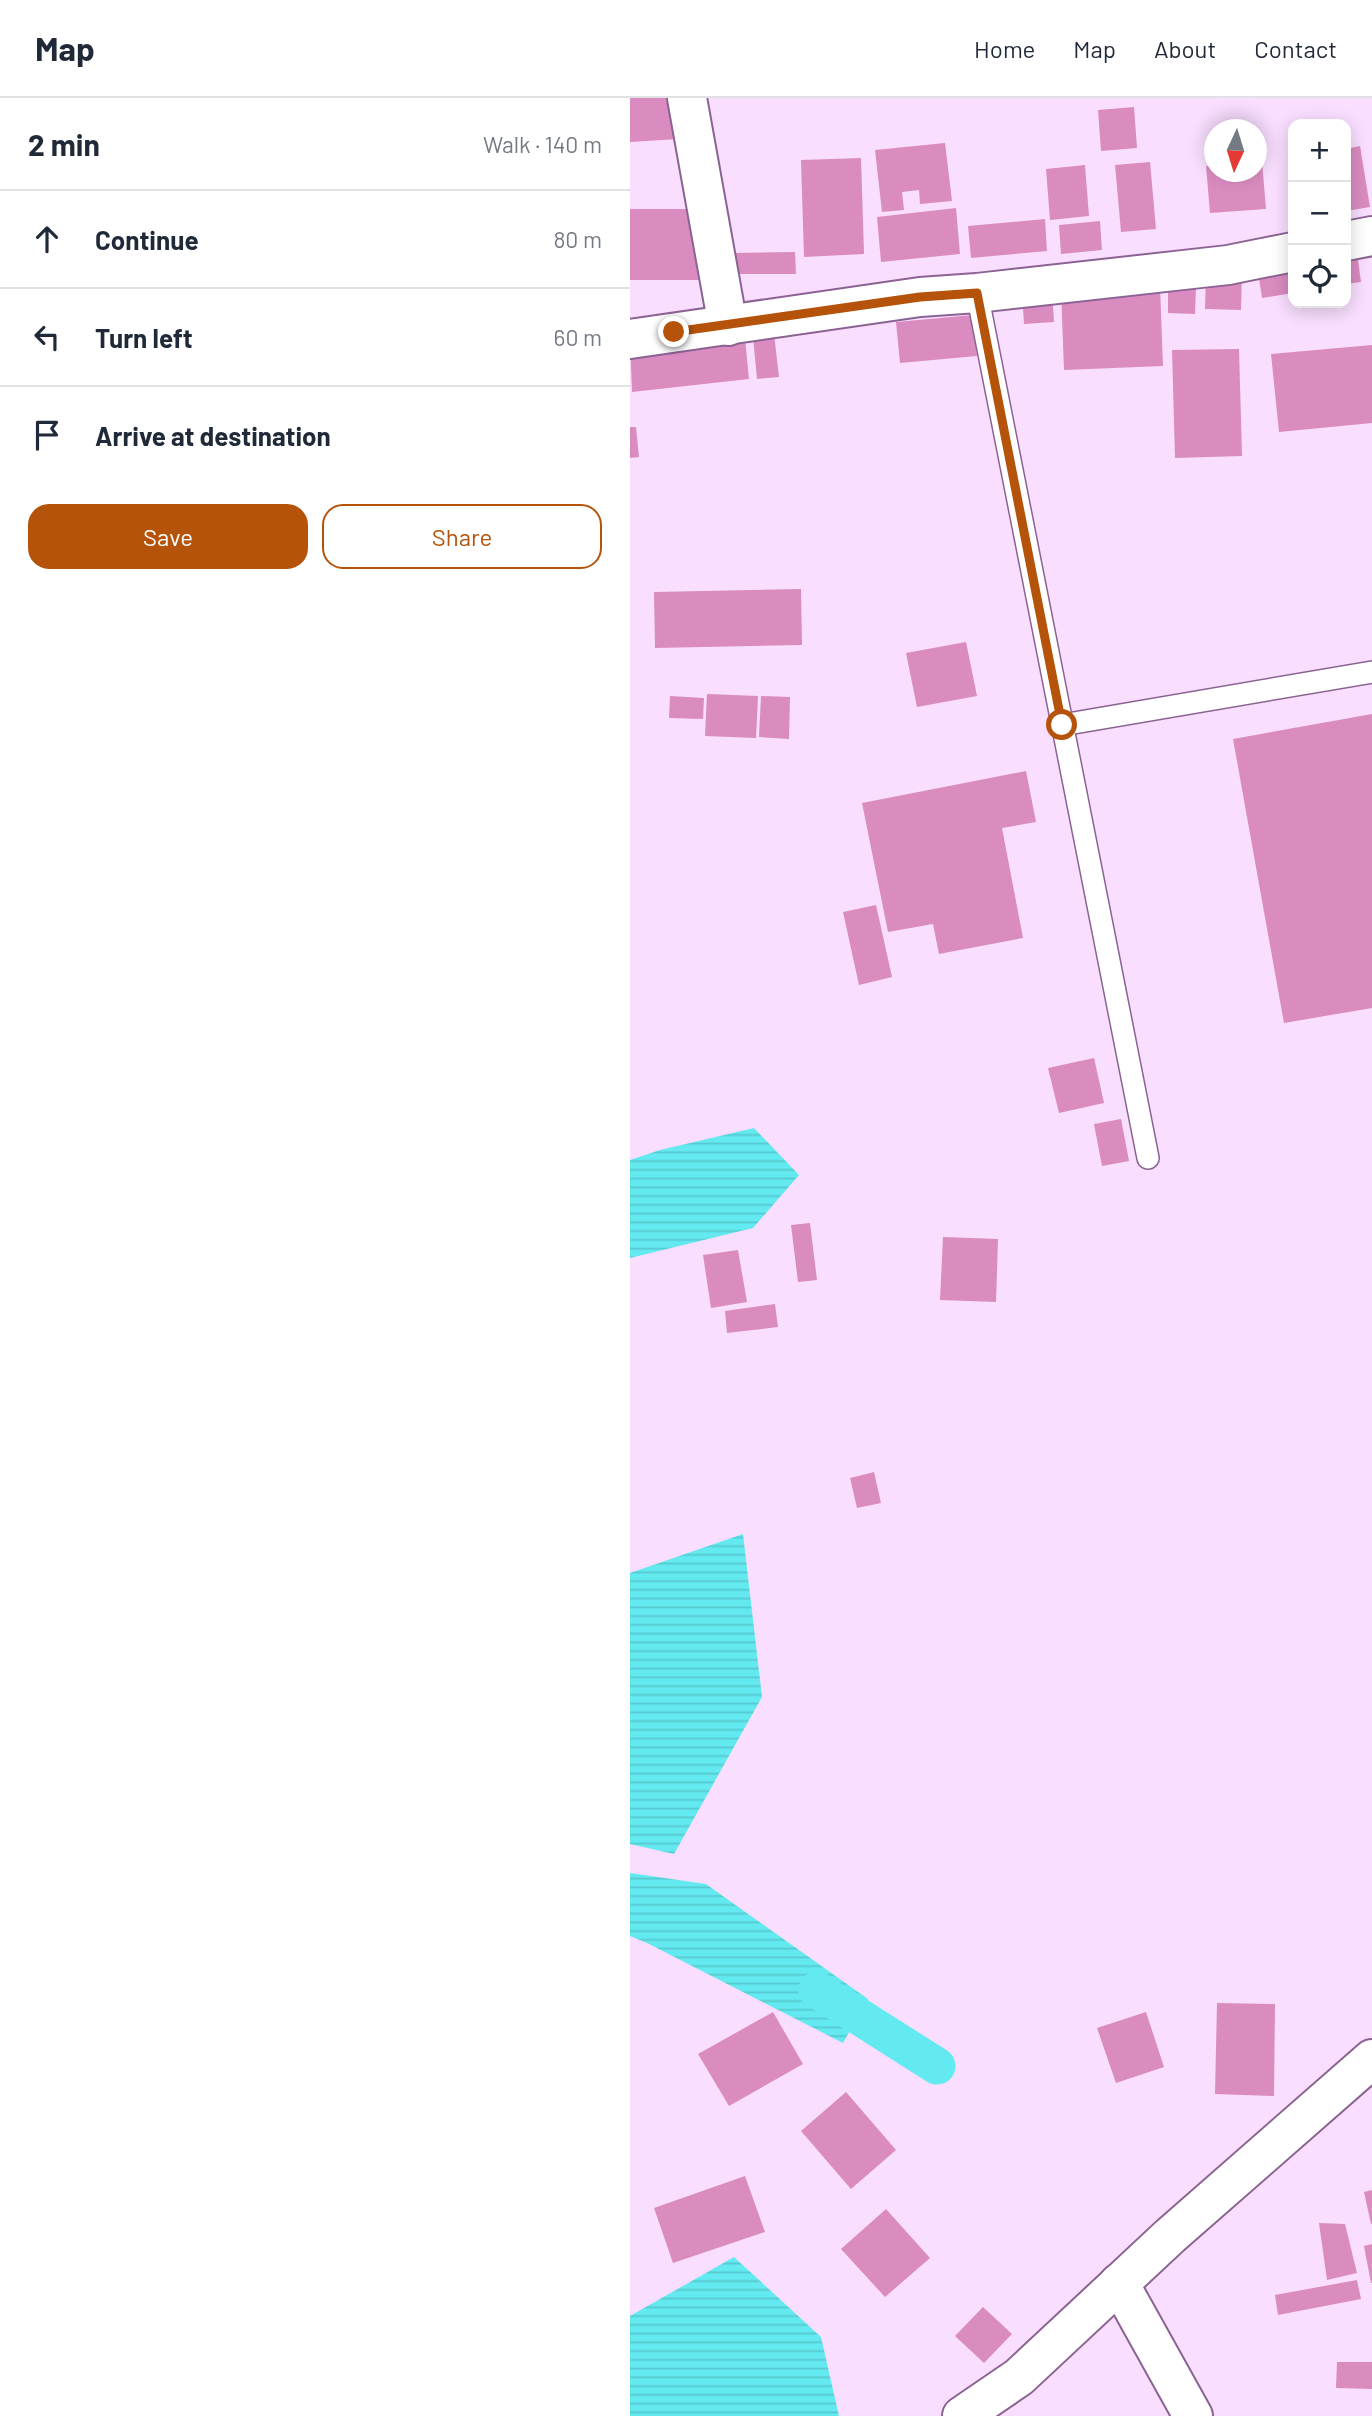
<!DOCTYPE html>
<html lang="en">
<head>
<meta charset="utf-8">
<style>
  body { margin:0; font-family:Barlow,sans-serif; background:#f2f2f3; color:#1f2937 }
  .controls { position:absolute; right:21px; top:21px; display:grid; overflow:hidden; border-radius:14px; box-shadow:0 4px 18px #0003 }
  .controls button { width:63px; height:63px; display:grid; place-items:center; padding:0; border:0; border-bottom:2px solid #e0e1e3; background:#fff; color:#1f2937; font:35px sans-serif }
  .compass { position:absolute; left:574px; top:21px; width:63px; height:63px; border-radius:50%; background:#fff; box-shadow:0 4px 18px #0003; rotate:184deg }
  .stop { position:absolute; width:21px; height:21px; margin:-16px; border:5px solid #b45309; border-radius:50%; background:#fff }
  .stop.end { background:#b45309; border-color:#fff; box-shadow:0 2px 7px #0008 }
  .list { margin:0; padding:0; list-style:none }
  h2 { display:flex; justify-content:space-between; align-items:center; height:91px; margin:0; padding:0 28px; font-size:30px }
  h2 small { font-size:23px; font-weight:400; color:#747a83 }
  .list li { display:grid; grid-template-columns:46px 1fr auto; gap:21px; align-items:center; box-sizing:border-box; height:98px; padding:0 28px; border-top:2px solid #e0e1e3 }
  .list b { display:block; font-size:26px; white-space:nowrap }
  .list em { font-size:23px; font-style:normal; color:#747a83 }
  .actions { display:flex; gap:14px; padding:21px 28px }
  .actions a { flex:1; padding:16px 0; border:2px solid #b45309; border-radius:21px; text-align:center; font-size:24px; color:#b45309 }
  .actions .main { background:#b45309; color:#fff }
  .icon { flex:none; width:38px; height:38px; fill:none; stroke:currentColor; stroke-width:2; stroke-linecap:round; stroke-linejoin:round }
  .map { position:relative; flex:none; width:742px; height:2318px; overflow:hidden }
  header { display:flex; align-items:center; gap:42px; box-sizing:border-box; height:98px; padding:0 35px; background:#fff; border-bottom:2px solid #e0e1e3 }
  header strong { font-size:33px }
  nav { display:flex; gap:38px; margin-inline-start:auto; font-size:24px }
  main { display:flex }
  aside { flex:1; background:#fff }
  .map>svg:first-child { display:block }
  .water { fill:url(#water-rules) }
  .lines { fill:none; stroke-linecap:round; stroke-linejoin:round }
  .canal { stroke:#63e9f0; stroke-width:37 }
  .building { fill:#da8bc0 }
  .lane-casing { stroke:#8b6393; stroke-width:24 }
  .street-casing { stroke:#8b6393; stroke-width:42 }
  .secondary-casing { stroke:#8b6393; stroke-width:42 }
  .lane { stroke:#fff; stroke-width:21 }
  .street { stroke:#fff; stroke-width:38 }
  .secondary { stroke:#fff; stroke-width:38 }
  .route { stroke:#b45309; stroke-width:9 }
</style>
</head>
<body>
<header>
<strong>Map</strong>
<nav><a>Home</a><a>Map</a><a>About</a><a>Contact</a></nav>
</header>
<main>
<aside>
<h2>2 min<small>Walk · 140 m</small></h2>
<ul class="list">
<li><svg class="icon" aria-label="ahead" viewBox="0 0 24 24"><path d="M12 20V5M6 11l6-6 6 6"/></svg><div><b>Continue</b></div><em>80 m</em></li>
<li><svg class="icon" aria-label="left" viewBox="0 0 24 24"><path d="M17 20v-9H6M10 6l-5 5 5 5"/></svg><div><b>Turn left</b></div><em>60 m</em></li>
<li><svg class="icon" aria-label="arrive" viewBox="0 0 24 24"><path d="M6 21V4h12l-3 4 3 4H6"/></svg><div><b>Arrive at destination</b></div></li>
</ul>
<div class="actions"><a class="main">Save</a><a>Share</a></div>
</aside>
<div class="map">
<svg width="742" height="2318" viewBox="0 0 742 2318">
  <defs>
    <pattern id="water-rules" width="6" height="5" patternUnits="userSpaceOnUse" patternTransform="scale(1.75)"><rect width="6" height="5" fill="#63e9f0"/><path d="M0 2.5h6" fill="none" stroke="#57c8cf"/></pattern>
  </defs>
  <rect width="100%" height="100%" fill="#f9deff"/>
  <g class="water">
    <path d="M124,1030L169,1077L123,1130L0,1160V1062L30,1052Z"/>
    <path d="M113,1436L132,1599L44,1756L0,1746V1475Z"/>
    <path d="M0,1775L76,1786L238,1901L213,1945L17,1845L0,1838Z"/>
    <path d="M104,2159L191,2239L209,2318H0V2218Z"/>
  </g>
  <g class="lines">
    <path class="canal" d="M187,1892L307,1968"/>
  </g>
  <g class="building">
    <path d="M0,0H46L48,41L0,44Z"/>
    <path d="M504,9L507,50L471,53L468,12Z"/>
    <path d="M315,45L322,103L290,106L289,92L272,94L274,112L252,114L245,52Z"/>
    <path d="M730,48L740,109L716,113V51Z"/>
    <path d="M231,60L234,156L174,159L171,62Z"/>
    <path d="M632,63L636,111L580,115L576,68L584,67V74H626V64Z"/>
    <path d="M520,64L526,131L491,134L485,67Z"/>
    <path d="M455,67L459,118L420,122L416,71Z"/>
    <path d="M326,110L330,156L251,164L247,119Z"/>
    <rect x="0" y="111" width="72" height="71"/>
    <path d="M415,121L417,153L341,160L338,128Z"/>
    <path d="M470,123L472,152L431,156L429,127Z"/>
    <path d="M726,147L731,184L716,186V149Z"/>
    <path d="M165,154L166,176H101V155Z"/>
    <path d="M663,163V195L632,200L627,168Z"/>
    <path d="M576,173H612L611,212L575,211Z"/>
    <path d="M530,188L533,268L434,272L431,192Z"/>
    <path d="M538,188H566L565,216L538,215Z"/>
    <path d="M422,192L424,224L394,226L392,195Z"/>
    <path d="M343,217L347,258L270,265L266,224Z"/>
    <path d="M143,227L149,279L127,281L122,229Z"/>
    <path d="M114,231L119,281L2,294L0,243Z"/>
    <path d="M742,247V325L649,334L641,256Z"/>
    <path d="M609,251L612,358L545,360L542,252Z"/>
    <path d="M0,329H6L9,359L0,360Z"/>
    <path d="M171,491L172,547L25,550L24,494Z"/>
    <path d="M336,544L347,598L287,609L276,555Z"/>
    <path d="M77,596L128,598L126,640L75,638Z"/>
    <path d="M40,598L74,600L73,621L39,620Z"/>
    <path d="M131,598L160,599L159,641L129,639Z"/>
    <path d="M742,616V910L654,925L603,641Z"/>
    <path d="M396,673L406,724L372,730L393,840L309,856L303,826L258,834L232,705Z"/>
    <path d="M246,807L262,879L229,887L213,814Z"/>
    <path d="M464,960L474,1005L429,1015L418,970Z"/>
    <path d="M491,1021L499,1063L472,1068L464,1026Z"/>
    <path d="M180,1125L187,1182L168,1184L161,1127Z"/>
    <path d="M313,1139L368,1141L366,1204L310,1202Z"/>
    <path d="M108,1152L117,1204L81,1210L73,1157Z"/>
    <path d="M145,1206L148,1229L97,1235L95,1213Z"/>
    <path d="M244,1374L251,1405L227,1410L220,1380Z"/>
    <path d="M587,1905L645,1906L644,1998L585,1996Z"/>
    <path d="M143,1914L173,1966L99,2008L68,1956Z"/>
    <path d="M516,1914L534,1969L486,1985L467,1930Z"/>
    <path d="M216,1994L266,2052L221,2091L171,2033Z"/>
    <path d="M115,2078L135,2134L43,2165L24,2110Z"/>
    <path d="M742,2092V2126H741L734,2094Z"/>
    <path d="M256,2111L300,2160L255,2199L211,2151Z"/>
    <path d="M689,2125L715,2126L727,2175L697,2182Z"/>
    <path d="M742,2146V2185H741L734,2148Z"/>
    <path d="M727,2182L731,2201L648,2217L645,2197Z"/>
    <path d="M353,2209L382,2236L354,2265L325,2238Z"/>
    <path d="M707,2264H742V2291L706,2290Z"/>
  </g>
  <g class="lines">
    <g class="lane-casing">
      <g id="lane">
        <path d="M347,195L518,1060"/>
        <path d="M432,627L742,574"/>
      </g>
    </g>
    <g class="street-casing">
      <g id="street">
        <path d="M57,0L98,228"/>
        <path d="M489,2185L563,2318"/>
      </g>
    </g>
    <g class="secondary-casing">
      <g id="secondary">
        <path d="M716,143L742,138"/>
        <path d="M0,241L290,199L347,195L598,167L663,154"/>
        <path d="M332,2318L389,2279L540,2138L742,1961"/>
      </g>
    </g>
    <use href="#lane" class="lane"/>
    <use href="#street" class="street"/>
    <use href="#secondary" class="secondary"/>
  </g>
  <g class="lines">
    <path class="route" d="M44,234L290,199L347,195L432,627"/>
  </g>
</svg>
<div class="controls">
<button>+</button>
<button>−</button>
<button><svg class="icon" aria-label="locate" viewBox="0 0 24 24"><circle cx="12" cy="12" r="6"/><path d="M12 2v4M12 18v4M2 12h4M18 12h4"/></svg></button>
</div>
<svg class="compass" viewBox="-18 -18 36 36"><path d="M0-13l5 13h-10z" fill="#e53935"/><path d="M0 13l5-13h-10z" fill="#747a83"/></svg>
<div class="stop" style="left:432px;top:627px"></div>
<div class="stop end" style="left:44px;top:234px"></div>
</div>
</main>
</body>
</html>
